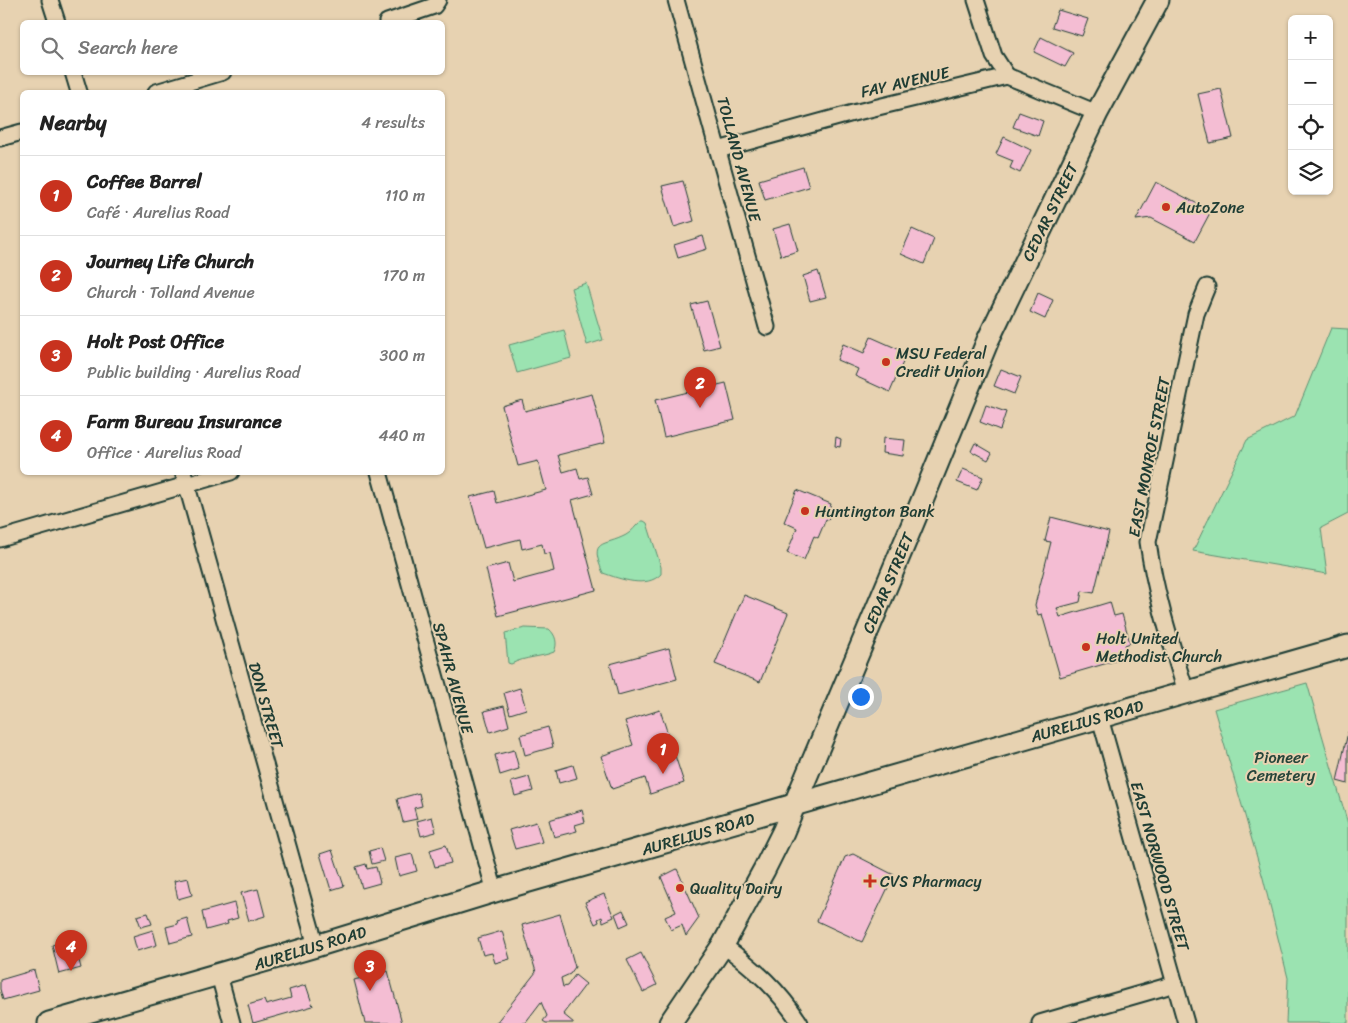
<!DOCTYPE html>
<html lang="en">
<head>
<meta charset="utf-8">
<style>
  body { margin:0; font-family:Sriracha,sans-serif; background:#f6f6f6; color:#222 }
  .controls { position:absolute; right:15px; top:15px; display:grid; overflow:hidden; border-radius:8px; box-shadow:0 1px 4px #0004 }
  .controls button { width:45px; height:45px; display:grid; place-items:center; padding:0; border:0; border-bottom:1px solid #e0e0e0; background:#fff; color:#222; font:25px sans-serif }
  .you { position:absolute; left:860px; top:696px; width:18px; height:18px; margin:-12px; border:4px solid #fff; border-radius:50%; background:#1a73e8; box-shadow:0 0 0 8px #1a73e833 }
  .badge { display:grid; place-items:center; width:32px; height:32px; border-radius:50%; background:#c8321e; color:#fff; font-size:16px; font-weight:700 }
  .pin { position:absolute; translate:-50% -41px; filter:drop-shadow(0 1px 2px #0008) }
  .pin::after { content:''; position:absolute; top:26px; width:18px; height:15px; background:inherit; clip-path:polygon(0 0,100% 0,50% 100%) }
  .list { margin:0; padding:0; list-style:none }
  h2 { display:flex; justify-content:space-between; align-items:center; height:65px; margin:0; padding:0 20px; font-size:21px }
  h2 small { font-size:16px; font-weight:400; color:#767676 }
  .list li { display:grid; grid-template-columns:32px 1fr auto; gap:15px; align-items:center; box-sizing:border-box; height:80px; padding:0 20px; border-top:1px solid #e0e0e0 }
  .list b { display:block; font-size:19px; white-space:nowrap }
  .list p { margin:0; font-size:16px; white-space:nowrap; color:#767676 }
  .list em { font-size:16px; font-style:normal; color:#767676 }
  .icon { flex:none; width:28px; height:28px; fill:none; stroke:currentColor; stroke-width:2; stroke-linecap:round; stroke-linejoin:round }
  .map { position:relative; flex:none; width:1348px; height:1023px; overflow:hidden }
  .search { position:absolute; background:#fff; box-shadow:0 1px 4px #0004; left:20px; top:20px; width:425px; height:55px; display:flex; align-items:center; gap:12px; box-sizing:border-box; padding:0 18px; border-radius:8px; color:#767676; font-size:19px }
  .panel { position:absolute; background:#fff; box-shadow:0 1px 4px #0004; left:20px; top:90px; width:425px; height:385px; border-radius:8px }
  .map>svg:first-child { display:block }
  .green { fill:#9be3b1; stroke:#5d9072 }
  .building { fill:#f4bdd3; stroke:#1f3d34 }
  .lines { fill:none; stroke-linecap:round; stroke-linejoin:round }
  .street-casing { stroke:#1f3d34; stroke-width:19 }
  .secondary-casing { stroke:#1f3d34; stroke-width:25 }
  .street { stroke:#e7d2b1; stroke-width:15 }
  .secondary { stroke:#e7d2b1; stroke-width:21 }
  .poi-dot { fill:#c8321e; stroke:#e7d2b1; stroke-width:2 }
  .labels { text-anchor:middle; dominant-baseline:central; stroke-width:4; stroke-linejoin:round; paint-order:stroke }
  .street-label { font-size:16px; fill:#1f3d34; stroke:#e7d2b1 }
  .poi-label { font-size:16px; fill:#1f3d34; stroke:#e7d2b1; text-anchor:start }
  .park-label { font-size:16px; fill:#25453a; stroke:#e7d2b1 }
</style>
</head>
<body>
<div class="map">
<svg width="1348" height="1023" viewBox="0 0 1348 1023">
  <rect width="100%" height="100%" fill="#e7d2b1"/>
  <filter id="ink" filterUnits="userSpaceOnUse"><feTurbulence type="fractalNoise" baseFrequency=".02" numOctaves="2"/><feDisplacementMap in="SourceGraphic" scale="10" xChannelSelector="R" yChannelSelector="G"/><feConvolveMatrix kernelMatrix="1 2 1 2 8 2 1 2 1" color-interpolation-filters="sRGB"/></filter>
  <g filter="url(#ink)">
    <g class="green">
      <path d="M586,283L603,340L587,345L571,288Z"/>
      <path d="M1331,328L1348,329V514L1321,528L1327,574L1193,551L1247,440L1295,416Z"/>
      <path d="M564,330L571,358L517,373L509,345Z"/>
      <path d="M641,521H644L647,523L661,567V574C647,589 620,579 603,573C588,538 604,547 626,535C632,532 636,525 641,521Z"/>
      <path d="M525,628L549,629C556,635 558,644 554,652C539,658 527,656 511,664L508,663L505,633Z"/>
      <path d="M1307,683L1348,824V1023H1286L1288,978L1263,878L1214,709Z"/>
    </g>
    <g class="building">
      <path d="M1058,10L1088,19L1082,36L1052,27Z"/>
      <path d="M1041,37L1073,53L1065,67L1034,52Z"/>
      <path d="M1221,89L1233,138L1210,143L1198,94Z"/>
      <path d="M1019,112L1043,121L1038,136L1013,127Z"/>
      <path d="M1004,137L1031,150L1020,173L1010,168L1013,161L996,154Z"/>
      <path d="M803,167L809,187L765,200L759,180Z"/>
      <path d="M683,181L694,221L674,227L662,186Z"/>
      <path d="M1156,182L1211,211L1195,241L1151,218L1136,220Z"/>
      <path d="M790,224L798,251L781,256L773,229Z"/>
      <path d="M912,229L934,239L924,264L901,254Z"/>
      <path d="M703,236L707,249L678,258L674,245Z"/>
      <path d="M818,271L826,297L810,301L803,276Z"/>
      <path d="M1038,293L1053,300L1045,319L1030,312Z"/>
      <path d="M707,301L720,346L704,350L691,305Z"/>
      <path d="M871,337L907,353L890,392L855,376L858,369L837,360L843,344L864,353Z"/>
      <path d="M1001,369L1021,377L1014,394L994,386Z"/>
      <path d="M726,383L735,420L664,437L655,400Z"/>
      <path d="M592,394L605,443L558,455L563,472L577,468L580,479L588,477L593,494L572,500L596,590L498,616L486,569L508,563L513,582L554,571L550,553L544,554L542,544L522,549L520,539L484,548L470,497L494,491L497,503L546,490L538,461L518,466L502,406L522,400L525,411Z"/>
      <path d="M986,405L1006,412L1000,430L980,422Z"/>
      <path d="M836,437L841,439L840,447L835,446Z"/>
      <path d="M883,438L905,440L903,456L882,453Z"/>
      <path d="M975,443L992,453L988,460L971,451Z"/>
      <path d="M963,469L983,477L977,490L957,482Z"/>
      <path d="M797,490L831,504L829,510L831,511L828,520L826,519L818,538L814,536L804,560L787,553L797,528L784,522Z"/>
      <path d="M1051,517L1109,532L1094,593L1082,591L1080,602L1057,608L1060,617L1110,602L1114,616L1122,614L1130,643L1125,645L1128,657L1060,677L1042,614L1038,615L1035,605L1051,542L1045,541Z"/>
      <path d="M744,595L788,613L760,682L715,664Z"/>
      <path d="M669,648L677,679L618,695L610,664Z"/>
      <path d="M520,688L526,709L510,714L504,693Z"/>
      <path d="M504,706L509,726L490,732L484,711Z"/>
      <path d="M660,710L684,783L650,794L645,778L612,789L601,756L633,745L625,721Z"/>
      <path d="M548,727L553,747L525,755L520,735Z"/>
      <path d="M1348,732V784L1337,781Z"/>
      <path d="M514,750L519,769L500,775L495,755Z"/>
      <path d="M573,765L577,778L559,783L556,770Z"/>
      <path d="M529,777L533,791L515,796L511,782Z"/>
      <path d="M419,793L422,806L414,808L417,819L403,822L397,799Z"/>
      <path d="M582,810L585,822L575,825L577,831L554,837L549,820Z"/>
      <path d="M432,817L436,832L421,836L417,821Z"/>
      <path d="M536,822L542,842L515,849L509,830Z"/>
      <path d="M446,845L451,863L435,867L430,850Z"/>
      <path d="M380,848L384,861L372,864L369,851Z"/>
      <path d="M332,850L344,886L331,890L320,854Z"/>
      <path d="M412,854L417,871L399,876L395,858Z"/>
      <path d="M853,854L894,875L862,942L817,921L845,857Z"/>
      <path d="M366,864L367,869L376,867L380,883L362,888L356,867Z"/>
      <path d="M677,869L699,918L686,936L682,925L671,930L665,917L676,912L661,877Z"/>
      <path d="M188,878L192,895L178,899L174,881Z"/>
      <path d="M258,889L265,916L249,921L241,893Z"/>
      <path d="M604,894L614,917L603,922L602,917L598,919L599,922L595,924L585,902Z"/>
      <path d="M234,903L238,918L227,921L228,924L206,930L202,912Z"/>
      <path d="M623,910L629,923L620,927L615,914Z"/>
      <path d="M148,913L152,924L141,927L137,916Z"/>
      <path d="M560,914L575,967L570,974L561,978L563,987L567,986L575,975L586,984L563,1014L574,1023H546L543,1021L547,1016L541,1002L525,1023H496L536,972L522,925Z"/>
      <path d="M187,918L192,937L170,943L166,927L178,924L177,921Z"/>
      <path d="M153,930L157,945L137,951L133,936Z"/>
      <path d="M502,931L510,959L495,963L492,953L483,955L478,938Z"/>
      <path d="M73,939L81,968L59,974L52,945Z"/>
      <path d="M641,953L657,985L643,992L627,960Z"/>
      <path d="M34,970L39,990L3,1000L0,989V980Z"/>
      <path d="M388,971L402,1023H365L354,980Z"/>
      <path d="M306,985L313,1006L253,1023L248,1005L264,1000L266,1005L291,998L289,990Z"/>
    </g>
    <g class="lines">
      <g class="street-casing">
        <g id="street">
          <path d="M50,0L57,22"/>
          <path d="M676,0L767,327"/>
          <path d="M976,0L994,56L1007,76"/>
          <path d="M387,22L434,6L438,0"/>
          <path d="M73,72L79,92"/>
          <path d="M156,92L223,72"/>
          <path d="M0,138L22,132"/>
          <path d="M718,150L853,113L1007,76L1097,113"/>
          <path d="M183,472L316,946"/>
          <path d="M379,472L495,892"/>
          <path d="M0,539L231,472"/>
          <path d="M1186,692C1171,643 1155,593 1148,542L1196,314L1207,287"/>
          <path d="M1100,718L1186,1023"/>
          <path d="M723,945C755,969 779,990 800,1023"/>
          <path d="M219,975L232,1023"/>
          <path d="M1040,1023L1175,984"/>
        </g>
      </g>
      <g class="secondary-casing">
        <g id="secondary">
          <path d="M49,1023L316,946L508,887L1348,646"/>
          <path d="M670,1023L723,945L764,870L783,832L913,523L988,340L1097,113L1158,0"/>
        </g>
      </g>
      <use href="#street" class="street"/>
      <use href="#secondary" class="secondary"/>
    </g>
  </g>
  <g class="poi-dot">
    <circle cx="1166" cy="207" r="5"/>
    <circle cx="886" cy="362" r="5"/>
    <circle cx="805" cy="511" r="5"/>
    <circle cx="1086" cy="647" r="5"/>
    <path d="M867.5 873.5h5v5h5v5h-5v5h-5v-5h-5v-5h5z"/>
    <circle cx="680" cy="888" r="5"/>
  </g>
  <g class="labels">
    <g class="street-label">
      <text transform="translate(905 82) rotate(-13)">FAY AVENUE</text>
      <text transform="translate(739 159) rotate(75)">TOLLAND AVENUE</text>
      <text transform="translate(1050 212) rotate(-64)">CEDAR STREET</text>
      <text transform="translate(1149 457) rotate(-79)">EAST MONROE STREET</text>
      <text transform="translate(888 583) rotate(-67)">CEDAR STREET</text>
      <text transform="translate(453 678) rotate(75)">SPAHR AVENUE</text>
      <text transform="translate(266 705) rotate(74)">DON STREET</text>
      <text transform="translate(1087 721) rotate(-16)">AURELIUS ROAD</text>
      <text transform="translate(698 834) rotate(-16)">AURELIUS ROAD</text>
      <text transform="translate(1160 866) rotate(74)">EAST NORWOOD STREET</text>
      <text transform="translate(310 948) rotate(-17)">AURELIUS ROAD</text>
    </g>
    <g class="poi-label">
      <text x="1176" y="207">AutoZone</text>
      <text x="896" y="353">MSU Federal<tspan x="896" dy="18">Credit Union</tspan></text>
      <text x="815" y="511">Huntington Bank</text>
      <text x="1096" y="638">Holt United<tspan x="1096" dy="18">Methodist Church</tspan></text>
      <text x="880" y="881">CVS Pharmacy</text>
      <text x="690" y="888">Quality Dairy</text>
    </g>
    <g class="park-label">
      <text x="1281" y="757">Pioneer<tspan x="1281" dy="18">Cemetery</tspan></text>
    </g>
  </g>
</svg>
<div class="controls">
<button>+</button>
<button>−</button>
<button><svg class="icon" aria-label="locate" viewBox="0 0 24 24"><circle cx="12" cy="12" r="6"/><path d="M12 2v4M12 18v4M2 12h4M18 12h4"/></svg></button>
<button><svg class="icon" aria-label="layers" viewBox="0 0 24 24"><path d="M12 4l9 5-9 5-9-5zM3 14l9 5 9-5"/></svg></button>
</div>
<div class="you"></div>
<div class="pin badge" style="left:663px;top:774px">1</div>
<div class="pin badge" style="left:700px;top:408px">2</div>
<div class="pin badge" style="left:370px;top:991px">3</div>
<div class="pin badge" style="left:71px;top:971px">4</div>
<div class="search"><svg class="icon" aria-label="search" viewBox="0 0 24 24"><circle cx="10" cy="10" r="6"/><path d="M15 15l6 6"/></svg>Search here</div>
<section class="panel">
<h2>Nearby<small>4 results</small></h2>
<ul class="list">
<li><span class="badge">1</span><div><b>Coffee Barrel</b><p>Café · Aurelius Road</p></div><em>110 m</em></li>
<li><span class="badge">2</span><div><b>Journey Life Church</b><p>Church · Tolland Avenue</p></div><em>170 m</em></li>
<li><span class="badge">3</span><div><b>Holt Post Office</b><p>Public building · Aurelius Road</p></div><em>300 m</em></li>
<li><span class="badge">4</span><div><b>Farm Bureau Insurance</b><p>Office · Aurelius Road</p></div><em>440 m</em></li>
</ul>
</section>
</div>
</body>
</html>
